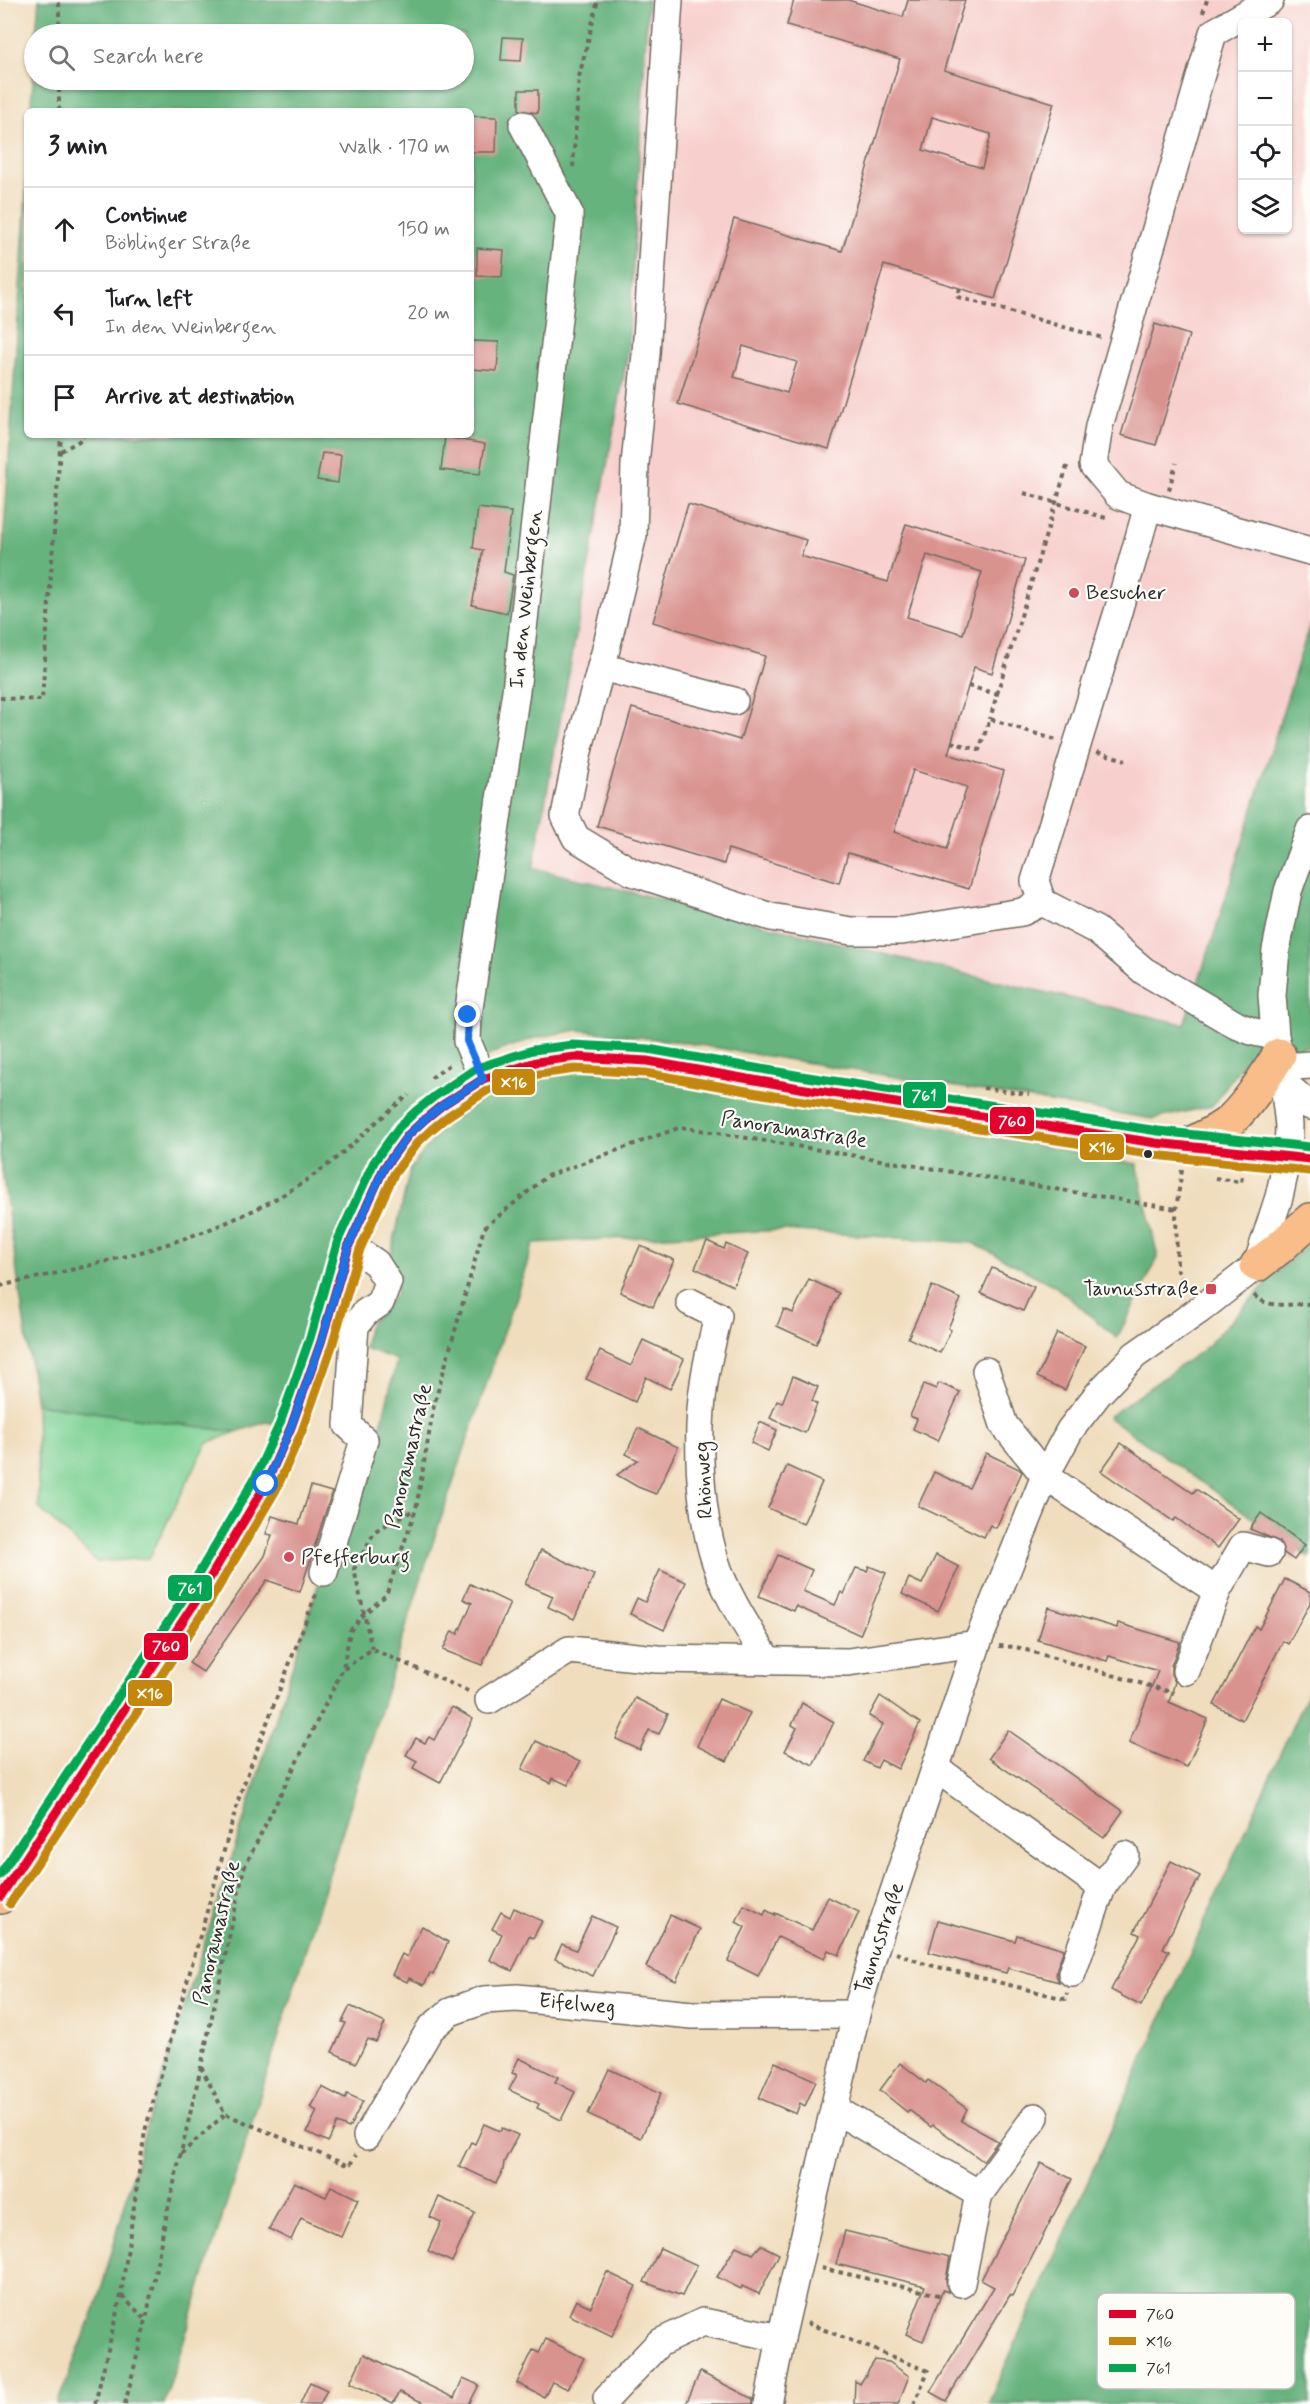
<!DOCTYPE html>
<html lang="en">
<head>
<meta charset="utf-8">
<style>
  body { margin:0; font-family:Mynerve,sans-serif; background:#f6f6f6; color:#202124 }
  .controls { position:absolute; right:18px; top:18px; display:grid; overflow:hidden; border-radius:9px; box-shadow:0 2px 4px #0004 }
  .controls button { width:54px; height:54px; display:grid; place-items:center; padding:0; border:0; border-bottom:2px solid #e0e0e0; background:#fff; color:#202124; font:30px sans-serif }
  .stop { position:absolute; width:18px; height:18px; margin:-14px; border:4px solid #1a73e8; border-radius:50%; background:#fff }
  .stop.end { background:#1a73e8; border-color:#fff; box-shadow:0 2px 6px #0008 }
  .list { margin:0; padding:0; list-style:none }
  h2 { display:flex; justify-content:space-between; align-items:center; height:78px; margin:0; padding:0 24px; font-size:26px }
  h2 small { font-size:20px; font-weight:400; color:#757577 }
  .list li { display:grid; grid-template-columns:39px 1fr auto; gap:18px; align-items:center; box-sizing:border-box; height:84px; padding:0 24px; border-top:2px solid #e0e0e0 }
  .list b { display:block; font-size:22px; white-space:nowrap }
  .list p { margin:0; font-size:20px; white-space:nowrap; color:#757577 }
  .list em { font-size:20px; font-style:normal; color:#757577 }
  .icon { flex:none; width:33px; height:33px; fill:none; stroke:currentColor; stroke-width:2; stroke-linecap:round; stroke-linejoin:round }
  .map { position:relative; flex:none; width:1310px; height:2404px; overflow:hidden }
  .search { position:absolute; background:#fff; box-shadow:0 2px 4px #0004; left:24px; top:24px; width:450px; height:66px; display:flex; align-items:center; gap:15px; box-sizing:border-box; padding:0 21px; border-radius:33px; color:#757577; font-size:22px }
  .panel { position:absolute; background:#fff; box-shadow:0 2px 4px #0004; left:24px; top:108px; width:450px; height:330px; border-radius:9px }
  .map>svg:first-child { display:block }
  .built { fill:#f7d0cd; fill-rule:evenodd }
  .green { fill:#7ed194; stroke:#547e60; stroke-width:1.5 }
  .forest { fill:#66b37e; stroke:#486f54; stroke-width:1.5 }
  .building { fill:#d9938f; fill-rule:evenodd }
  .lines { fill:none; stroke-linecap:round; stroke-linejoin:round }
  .minor-casing { stroke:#70695e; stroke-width:30 }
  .major-casing { stroke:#70695e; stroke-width:36 }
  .path { stroke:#70695e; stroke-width:4; stroke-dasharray:4.5 4.5; stroke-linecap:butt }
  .minor { stroke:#fff; stroke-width:27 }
  .major { stroke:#f8bd88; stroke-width:33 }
  .bus-1-casing { stroke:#fdfcf7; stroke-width:14 }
  .bus-2-casing { stroke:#fdfcf7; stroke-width:14 }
  .bus-3-casing { stroke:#fdfcf7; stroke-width:14 }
  .bus-1 { stroke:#e4002b; stroke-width:9 }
  .bus-2 { stroke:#c4870b; stroke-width:9 }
  .bus-3 { stroke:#00a651; stroke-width:9 }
  .route { stroke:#1a73e8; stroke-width:8 }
  .poi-dot { fill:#d1495b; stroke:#fdfcf7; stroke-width:2 }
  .bus-dot { fill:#2b2b2b; stroke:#fdfcf7; stroke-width:2 }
  .labels { text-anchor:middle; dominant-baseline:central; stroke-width:4.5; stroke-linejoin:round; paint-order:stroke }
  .poi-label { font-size:21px; fill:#2b2b2b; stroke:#fdfcf7; text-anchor:start }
  .street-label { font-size:21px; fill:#2b2b2b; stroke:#fdfcf7 }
  .key { fill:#fdfcf7; stroke:#bebdba; stroke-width:1.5 }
  .key-label { font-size:16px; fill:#2b2b2b }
  .line-badge { stroke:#fdfcf7; stroke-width:2 }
  .badge-label { font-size:16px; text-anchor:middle; font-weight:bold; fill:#fff }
</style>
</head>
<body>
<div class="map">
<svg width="1310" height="2404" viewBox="0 0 1310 2404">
  <rect width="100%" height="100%" fill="#fdfcf7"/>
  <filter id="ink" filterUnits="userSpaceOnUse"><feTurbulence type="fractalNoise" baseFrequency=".0167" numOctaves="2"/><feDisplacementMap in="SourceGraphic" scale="12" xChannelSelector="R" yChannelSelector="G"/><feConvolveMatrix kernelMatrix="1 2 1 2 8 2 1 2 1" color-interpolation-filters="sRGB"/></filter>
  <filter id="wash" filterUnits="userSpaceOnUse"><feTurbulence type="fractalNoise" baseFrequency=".008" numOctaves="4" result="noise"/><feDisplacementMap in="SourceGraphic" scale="24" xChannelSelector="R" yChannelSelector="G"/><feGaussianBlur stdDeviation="1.35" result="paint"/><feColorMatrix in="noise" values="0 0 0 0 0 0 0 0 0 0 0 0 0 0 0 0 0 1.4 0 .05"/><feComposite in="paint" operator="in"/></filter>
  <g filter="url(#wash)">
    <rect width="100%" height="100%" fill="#f0ddbd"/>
    <path class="built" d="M648,0H1310V624L1215,932L1184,1025L974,976L533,868L628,352ZM1242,22H1288V230H1242Z"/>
    <path class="green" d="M36,1404L236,1432L207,1443L149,1558L97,1562L39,1508Z"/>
    <g class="forest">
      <path d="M39,0H648L628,352L533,868L974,976L1184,1024L1215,932L1310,624V1046L1248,1056L1212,1106L1153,1119L681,1042L578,1030L534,1038L491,1054L441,1106L349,1244L291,1427L266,1422L236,1432L36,1404L0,1156V595L27,180V435H471V111H31L34,64V80H464V34H36Z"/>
      <path d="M582,1067L685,1079L1137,1164L1158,1258L1117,1338L1055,1286L973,1243L783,1230L534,1243L427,1560L164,2404H57L98,2301L145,2131L364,1440L379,1433L397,1360L364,1348L368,1326L397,1293L390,1259L410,1169L446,1123L495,1091L538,1075Z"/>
      <path d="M1310,1242V1558L1108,1417L1204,1349L1283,1266Z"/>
      <path d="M1310,1687V2404H988Z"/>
    </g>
    <g id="blocks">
      <g class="building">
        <path d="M794,0H848L903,17L908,0H965L944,70L1054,103L995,299L884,265L829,449L678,404L734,219L842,251L900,59L787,25ZM932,117L991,134L982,168L923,150ZM743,346L797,362L787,393L734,377Z"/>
        <path d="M503,37L523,38L521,61L501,60Z"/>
        <path d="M519,90H538V113L519,110Z"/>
        <path d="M471,116L497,117L496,152H471Z"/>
        <path d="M477,248L504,250L502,277L477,276Z"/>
        <path d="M1155,324L1189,335L1156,445L1121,435Z"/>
        <path d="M472,341L499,342L497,371L471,369Z"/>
        <path d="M445,437L485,444L480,474L441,470Z"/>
        <path d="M322,453L341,455L338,483L317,480Z"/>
        <path d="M688,504L806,540L801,556L888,582L906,524L1025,560L992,673L974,667L948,754L1004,771L969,889L848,853L839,883L728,849L724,864L597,826L632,708L740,740L765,656L653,622ZM927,555L982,572L963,634L907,617ZM913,770L967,787L947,849L894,832Z"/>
        <path d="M478,508L511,512L504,572L513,575L507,613L472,605L483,550L473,548Z"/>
        <path d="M707,1241L724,1249L726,1244L748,1254L733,1286L695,1268Z"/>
        <path d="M640,1246L674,1260L653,1307L620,1292Z"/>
        <path d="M992,1268L1034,1287L1023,1311L981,1293Z"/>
        <path d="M809,1279L839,1293L816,1344L777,1326L784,1309L793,1313Z"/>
        <path d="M932,1286L961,1299L948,1328L951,1330L940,1353L908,1338Z"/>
        <path d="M1057,1333L1085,1346L1065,1390L1037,1377Z"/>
        <path d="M643,1340L684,1359L670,1389L646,1377L635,1402L586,1379L600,1351L631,1366Z"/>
        <path d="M793,1376L818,1387L812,1401L817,1404L805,1433L770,1418L777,1401L782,1403Z"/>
        <path d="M939,1383L960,1392L938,1441L913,1429L917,1419L910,1416L924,1384L936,1389Z"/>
        <path d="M760,1422L777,1430L768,1451L751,1443Z"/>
        <path d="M638,1428L678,1447L656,1494L638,1487L617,1475L638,1460L626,1454Z"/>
        <path d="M1121,1443L1193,1493L1196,1489L1239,1519L1218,1548L1176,1518L1173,1521L1101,1471Z"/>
        <path d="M986,1453L1019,1469L1022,1472L996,1528L990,1525L984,1537L918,1506L934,1472L969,1488Z"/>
        <path d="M787,1466L822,1482L803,1524L768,1508Z"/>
        <path d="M311,1486L332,1492L300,1592L267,1580L203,1672L189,1663L265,1556L272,1535L266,1534L272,1516L299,1524Z"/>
        <path d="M1261,1513L1305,1545L1294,1560L1284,1553L1280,1542L1250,1529Z"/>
        <path d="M541,1550L594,1575L574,1619L548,1607L553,1596L525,1584Z"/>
        <path d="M778,1555L812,1570L803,1591L835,1605L841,1592L844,1594L856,1568L867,1571L869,1566L886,1573L860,1635L796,1606L794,1611L759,1596Z"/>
        <path d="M936,1555L959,1567L938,1611L902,1594L909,1578L922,1584Z"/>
        <path d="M660,1570L686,1582L664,1630L630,1614L637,1598L645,1602Z"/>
        <path d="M1285,1579L1310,1592V1603L1288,1644L1283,1641L1242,1720L1214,1705L1255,1626L1259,1629Z"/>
        <path d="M470,1584L510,1603L482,1665L443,1650L452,1631L458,1634L472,1603L463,1599Z"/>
        <path d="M1048,1607L1117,1628L1118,1623L1180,1642L1171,1666V1674L1175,1682L1169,1702L1208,1719L1187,1767L1129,1743L1158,1671L1109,1656L1107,1661L1038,1640Z"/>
        <path d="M880,1696L920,1723L898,1769L881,1760L877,1768L863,1761L883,1724L869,1716Z"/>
        <path d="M635,1698L668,1714L659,1734L649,1730L640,1750L616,1739Z"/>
        <path d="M719,1699L750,1713L727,1761L697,1746Z"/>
        <path d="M802,1703L834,1722L813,1765L785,1751L797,1728L792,1725Z"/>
        <path d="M452,1707L473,1719L440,1783L413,1768L417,1761L406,1755L416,1738L425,1743L429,1737L434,1740Z"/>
        <path d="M1008,1730L1123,1811L1104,1838L989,1758Z"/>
        <path d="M536,1741L580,1762L568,1785L553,1778L551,1783L522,1769Z"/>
        <path d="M1171,1861L1200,1876L1163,1948L1169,1951L1141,2006L1111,1990L1140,1935L1134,1932Z"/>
        <path d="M828,1897L859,1912L839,1955L828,1950L824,1959L778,1937L758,1976L728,1961L745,1927L736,1922L744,1905L764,1915L766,1910L775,1915V1913L812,1930Z"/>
        <path d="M514,1908L542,1921L533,1938L529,1936L512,1971L490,1960L502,1934L492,1929L501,1912L510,1917Z"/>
        <path d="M670,1915L700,1929L676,1981L646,1967Z"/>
        <path d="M592,1916L616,1927L593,1976L555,1959L562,1944L576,1950Z"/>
        <path d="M938,1920L1015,1941L1017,1935L1064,1949L1057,1968L1056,1975L1059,1982L1008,1968L1006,1973L929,1952Z"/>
        <path d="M422,1926L448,1942L433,1975L430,1973L424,1985L409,1978L407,1982L392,1975L402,1954L407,1957Z"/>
        <path d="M350,2006L385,2023L376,2042L368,2039L356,2063L332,2052L346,2023L342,2022Z"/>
        <path d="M519,2058L558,2077L555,2082L575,2092L561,2120L537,2108L539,2104L509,2090L517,2075L512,2073Z"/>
        <path d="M775,2062L816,2081L805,2106L800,2103L796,2114L759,2098Z"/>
        <path d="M900,2063L926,2083L928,2080L967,2109L961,2121L998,2141L983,2161L933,2125L931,2127L909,2110L907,2112L880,2090Z"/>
        <path d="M609,2069L661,2093L641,2138L588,2114Z"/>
        <path d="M322,2087L345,2099L347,2094L363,2101L349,2128L337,2123L328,2142L307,2132L317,2111L310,2107Z"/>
        <path d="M484,2124L500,2131L502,2128L518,2135L504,2162L503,2170L496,2183L459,2166L471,2142L475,2144Z"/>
        <path d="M1041,2163L1072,2179L1012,2296L1010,2295L946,2401L930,2392L994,2287L981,2280Z"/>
        <path d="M294,2182L326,2197L331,2186L358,2199L341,2237L301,2218L291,2240L269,2229Z"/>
        <path d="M439,2197L475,2213L452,2262L428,2251L441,2222L430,2217Z"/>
        <path d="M845,2231L950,2257L946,2280L948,2292L943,2290L923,2341L906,2334L925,2286L836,2264Z"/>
        <path d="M761,2245L779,2254L759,2294L742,2286L741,2289L717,2277L736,2246L753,2254Z"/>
        <path d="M660,2248L697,2265L682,2296L644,2282Z"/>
        <path d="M607,2272L636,2286L612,2336L569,2315L576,2300L591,2307Z"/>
        <path d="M546,2339L584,2358L568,2389L552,2382L544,2397L517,2383L533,2350L539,2353Z"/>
        <path d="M364,2354L454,2398L463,2378L479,2385L469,2404H426L400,2392L393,2403L350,2383Z"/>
        <path d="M875,2360L889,2362L909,2376L898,2404H854L855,2381L860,2384Z"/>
        <path d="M700,2372L753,2399V2404H686Z"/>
        <path d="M310,2382L327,2390L320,2404H300Z"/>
      </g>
    </g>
  </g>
  <g filter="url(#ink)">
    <use href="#blocks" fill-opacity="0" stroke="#70695e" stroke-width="1.5"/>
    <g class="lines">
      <g class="minor-casing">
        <g id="minor">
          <path d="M669,0L646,354L635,464L633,535L605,653L578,751L565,816L576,838L632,872L771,917L851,931H902L1022,912L1042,902L1035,881L1117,615L1148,506"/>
          <path d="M1270,0L1213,33L1099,426L1093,465L1118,495L1148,506L1310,551"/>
          <path d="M601,667L734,701"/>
          <path d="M1042,902L1096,930L1144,971L1236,1025L1254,1032L1275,1036"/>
          <path d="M1282,1067L1310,1065"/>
          <path d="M483,1079L467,1041L468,1015L516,691L569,221V213L523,125"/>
          <path d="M1284,1083L1310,1106"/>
          <path d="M690,1302L718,1316C713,1338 707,1361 704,1383C696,1436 699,1510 715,1560C726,1596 749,1629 768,1661"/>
          <path d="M986,1371L1004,1425L1045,1476L1217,1591L1186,1671"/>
          <path d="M324,1572L364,1440L348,1425L355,1326L365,1313L380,1303L388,1282L376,1263L349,1245"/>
          <path d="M1217,1591L1243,1546L1269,1553"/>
          <path d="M489,1700L569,1650L657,1659L848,1662L977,1644"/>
          <path d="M937,1769L1102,1887L1072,1973"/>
          <path d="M1102,1887L1125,1855"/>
          <path d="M836,2110L979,2194L961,2283"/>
          <path d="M367,2136L430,2029L450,2012L484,2000L517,1998L692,2015L856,2014"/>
          <path d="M979,2194L1035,2117"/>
          <path d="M607,2398L659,2343L703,2322L781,2338"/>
          <path d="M768,2404L781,2338L856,2014L876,1945L977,1644L1045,1476L1070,1430L1098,1394L1135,1355L1198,1311L1257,1265L1279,1197L1288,1157L1289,1125L1282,1067L1275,1036L1272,995L1276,950L1288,891L1310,830"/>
        </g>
      </g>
      <g class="major-casing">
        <g id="major">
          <path d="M1186,1146C1201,1138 1218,1132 1231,1120C1250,1102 1265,1077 1279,1055"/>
          <path d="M1257,1265L1279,1248L1310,1220"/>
          <path d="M0,1897L196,1601L266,1484L291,1427L321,1342L349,1245L384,1168L408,1135L424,1120L441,1106L483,1079L536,1062L575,1057L647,1061L799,1088L1156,1143L1310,1159"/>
        </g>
      </g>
      <g class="path">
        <path d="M1203,13L1207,0"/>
        <path d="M59,34V0"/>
        <path d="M59,111V80"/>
        <path d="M573,167L579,77L598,0"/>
        <path d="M960,288L958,297L1103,338"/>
        <path d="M61,451L79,441L84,435"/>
        <path d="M1169,490L1176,463"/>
        <path d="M1024,493L1109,519"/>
        <path d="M968,686L997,694L990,719"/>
        <path d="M997,694L1068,463"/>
        <path d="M0,698L42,700L61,435"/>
        <path d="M951,742L979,750L990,719L1056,740"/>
        <path d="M1097,752L1126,760"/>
        <path d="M431,1078L452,1063"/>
        <path d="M983,1088L1029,1094"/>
        <path d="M1182,1170L1176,1209L1177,1269L1188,1291"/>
        <path d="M1215,1178L1241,1182L1242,1177"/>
        <path d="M0,1286C114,1260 235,1237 330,1163C357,1142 381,1116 409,1095"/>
        <path d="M1254,1295C1268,1310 1291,1303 1310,1304"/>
        <path d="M999,1646L1016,1647L1174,1693"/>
        <path d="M372,1649L354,1569L375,1531L414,1510"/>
        <path d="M344,1669L372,1649L468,1691"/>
        <path d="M896,1953L922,1963L1065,1999L1067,1993"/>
        <path d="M201,2067L225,2114L349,2166L356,2155"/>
        <path d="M181,2154L225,2114"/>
        <path d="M821,2268L943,2296"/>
        <path d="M122,2296L146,2320"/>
        <path d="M807,2323L928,2371L914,2404"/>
        <path d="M95,2404L121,2295L145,2131L240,1794L316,1594"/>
        <path d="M125,2404L146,2320L164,2226L201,2067L244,1868L343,1669L350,1631L363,1615L386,1595L416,1509L434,1405L484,1228L547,1176L681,1127L1176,1209"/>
      </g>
      <use href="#minor" class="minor"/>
      <use href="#major" class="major"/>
      <g class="bus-1-casing">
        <path id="bus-1" d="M0,1897L196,1601L266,1484L291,1427L321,1342L349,1245L384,1168L408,1135L424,1120L441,1106L483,1079L536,1062L575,1057L647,1061L799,1088L1156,1143L1310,1159"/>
      </g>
      <g class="bus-2-casing">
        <path id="bus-2" d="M10,1904L206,1608L276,1490L302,1431L332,1346L360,1249L394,1174L417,1143L432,1129L448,1116L488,1090L539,1074L575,1069L646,1073L797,1100L1154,1155L1309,1171"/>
      </g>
      <g class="bus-3-casing">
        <path id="bus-3" d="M0,1875L186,1595L255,1478L280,1423L310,1338L338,1240L374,1162L399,1127L416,1111L435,1096L477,1068L533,1050L573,1045L648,1049L801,1076L1158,1131L1310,1147"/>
      </g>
      <use href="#bus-1" class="bus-1"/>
      <use href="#bus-2" class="bus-2"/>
      <use href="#bus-3" class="bus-3"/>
    </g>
  </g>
  <g class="lines" filter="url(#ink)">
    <path class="route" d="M266,1484L291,1427L321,1342L349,1245L384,1168L408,1135L424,1120L441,1106L483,1079L467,1041L468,1015"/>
  </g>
  <g class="poi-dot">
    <circle cx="1074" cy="593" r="6"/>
    <rect x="1205" y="1283" width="12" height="12" rx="3"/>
    <circle cx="289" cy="1557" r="6"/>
  </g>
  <circle class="bus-dot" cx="1148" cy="1154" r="5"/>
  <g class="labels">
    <g class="poi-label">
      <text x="1086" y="593">Besucher</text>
      <text x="1199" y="1289" text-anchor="end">Taunusstraße</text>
      <text x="301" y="1557">Pfefferburg</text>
    </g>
    <g class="street-label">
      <text transform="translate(526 599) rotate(-84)">In den Weinbergen</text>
      <text transform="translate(794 1130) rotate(9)">Panoramastraße</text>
      <text transform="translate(409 1456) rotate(-77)">Panoramastraße</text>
      <text transform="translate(704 1480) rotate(-93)">Rhönweg</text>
      <text transform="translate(217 1933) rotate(-77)">Panoramastraße</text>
      <text transform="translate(880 1938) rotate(-72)">Taunusstraße</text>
      <text transform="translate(577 2004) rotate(5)">Eifelweg</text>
    </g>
  </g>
  <rect x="1097" y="2293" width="198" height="96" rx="9" class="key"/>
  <rect x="1109" y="2310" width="27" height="8" fill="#e4002b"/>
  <rect x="1109" y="2337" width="27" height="8" fill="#c4870b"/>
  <rect x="1109" y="2364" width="27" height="8" fill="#00a651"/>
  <g class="key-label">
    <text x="1146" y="2320">760</text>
    <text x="1146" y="2347">X16</text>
    <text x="1146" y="2374">761</text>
  </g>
  <g class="line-badge">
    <rect x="491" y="1068" width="45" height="28" rx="6" fill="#c4870b"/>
    <rect x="902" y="1081" width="45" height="28" rx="6" fill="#00a651"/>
    <rect x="989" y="1106" width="46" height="29" rx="6" fill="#e4002b"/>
    <rect x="1079" y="1133" width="46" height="28" rx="6" fill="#c4870b"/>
    <rect x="167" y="1574" width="46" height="28" rx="6" fill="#00a651"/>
    <rect x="143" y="1632" width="46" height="29" rx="6" fill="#e4002b"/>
    <rect x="127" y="1679" width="46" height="28" rx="6" fill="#c4870b"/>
  </g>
  <g class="badge-label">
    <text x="514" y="1088">X16</text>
    <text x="924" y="1101">761</text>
    <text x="1012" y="1127">760</text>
    <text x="1102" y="1153">X16</text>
    <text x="190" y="1594">761</text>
    <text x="166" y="1652">760</text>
    <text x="150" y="1699">X16</text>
  </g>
</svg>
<div class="controls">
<button>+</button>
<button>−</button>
<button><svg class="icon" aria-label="locate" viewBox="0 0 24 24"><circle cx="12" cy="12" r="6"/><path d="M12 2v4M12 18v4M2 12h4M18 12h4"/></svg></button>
<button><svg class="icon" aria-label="layers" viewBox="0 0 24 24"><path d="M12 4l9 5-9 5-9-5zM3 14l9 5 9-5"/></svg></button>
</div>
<div class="stop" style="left:266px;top:1484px"></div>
<div class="stop end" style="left:468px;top:1015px"></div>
<div class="search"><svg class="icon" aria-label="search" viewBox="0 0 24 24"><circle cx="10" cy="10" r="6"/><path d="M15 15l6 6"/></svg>Search here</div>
<section class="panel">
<h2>3 min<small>Walk · 170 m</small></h2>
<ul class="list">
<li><svg class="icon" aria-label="ahead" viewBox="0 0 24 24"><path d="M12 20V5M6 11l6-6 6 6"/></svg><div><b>Continue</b><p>Böblinger Straße</p></div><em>150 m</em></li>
<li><svg class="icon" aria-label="left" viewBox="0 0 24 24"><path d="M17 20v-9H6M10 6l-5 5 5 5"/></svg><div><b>Turn left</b><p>In den Weinbergen</p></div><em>20 m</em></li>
<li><svg class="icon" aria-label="arrive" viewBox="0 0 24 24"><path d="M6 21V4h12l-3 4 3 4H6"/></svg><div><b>Arrive at destination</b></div></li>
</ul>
</section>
</div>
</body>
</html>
